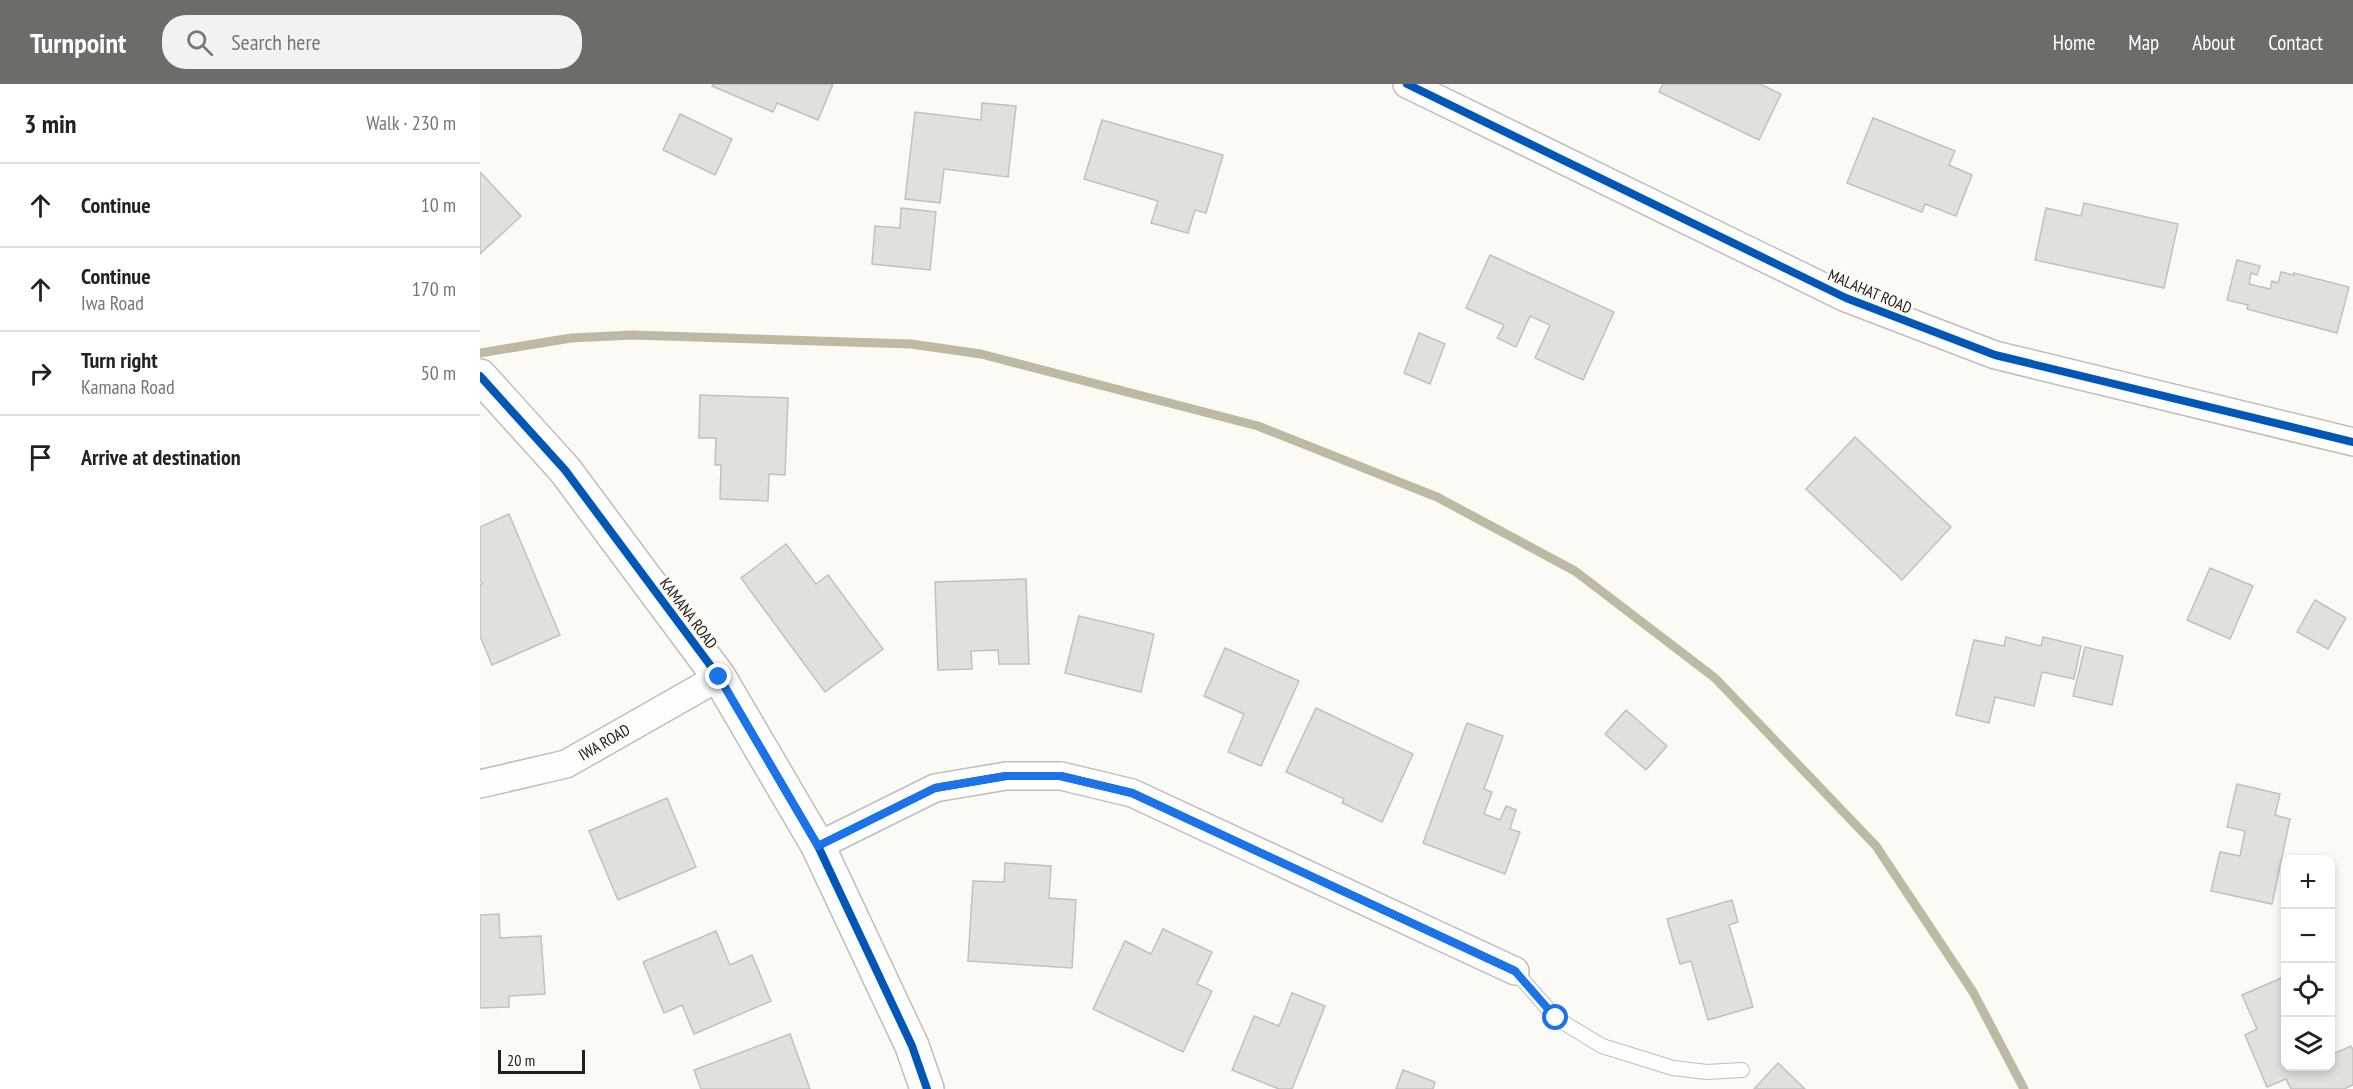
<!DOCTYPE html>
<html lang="en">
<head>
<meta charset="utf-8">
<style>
  body { margin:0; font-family:"PT Sans Narrow",sans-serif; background:#f2f2f2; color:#222 }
  .controls { position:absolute; right:18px; bottom:18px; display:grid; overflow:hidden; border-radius:12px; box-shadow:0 3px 9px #0003 }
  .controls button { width:54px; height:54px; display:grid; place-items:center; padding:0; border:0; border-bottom:2px solid #e0e0e0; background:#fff; color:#222; font:30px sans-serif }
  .scale { position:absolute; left:18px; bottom:15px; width:87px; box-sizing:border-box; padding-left:6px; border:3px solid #21201d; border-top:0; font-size:16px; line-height:21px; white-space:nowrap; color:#21201d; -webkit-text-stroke:4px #fdfbf3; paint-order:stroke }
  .stop { position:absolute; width:18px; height:18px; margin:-14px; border:4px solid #1a73e8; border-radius:50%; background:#fff }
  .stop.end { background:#1a73e8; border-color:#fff; box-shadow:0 2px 6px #0008 }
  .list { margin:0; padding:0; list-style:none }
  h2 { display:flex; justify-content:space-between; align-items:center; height:78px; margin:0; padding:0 24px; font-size:26px }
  h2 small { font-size:20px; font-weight:400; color:#767676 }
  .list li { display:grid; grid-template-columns:39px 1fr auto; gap:18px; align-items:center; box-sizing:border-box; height:84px; padding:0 24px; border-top:2px solid #e0e0e0 }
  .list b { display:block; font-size:22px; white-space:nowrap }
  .list p { margin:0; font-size:20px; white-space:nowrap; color:#767676 }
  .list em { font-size:20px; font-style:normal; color:#767676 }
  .icon { flex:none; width:33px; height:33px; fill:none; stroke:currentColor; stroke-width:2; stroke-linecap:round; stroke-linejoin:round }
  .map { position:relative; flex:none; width:1873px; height:1005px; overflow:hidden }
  header { display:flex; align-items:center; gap:36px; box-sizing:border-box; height:84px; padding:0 30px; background:#6d6c69; color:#fff }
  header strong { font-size:28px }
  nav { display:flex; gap:33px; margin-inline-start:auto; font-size:21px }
  .search { width:420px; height:54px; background:#f2f2f2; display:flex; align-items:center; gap:15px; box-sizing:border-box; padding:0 21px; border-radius:24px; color:#767676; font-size:22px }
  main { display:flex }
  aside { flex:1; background:#fff }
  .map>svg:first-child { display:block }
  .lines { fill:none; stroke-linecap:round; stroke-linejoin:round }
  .stream { stroke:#bfb9a4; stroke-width:9 }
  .building { fill:#e1e0dc; stroke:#c2c1be; stroke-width:1.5 }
  .service-casing { stroke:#bebebb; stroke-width:16 }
  .minor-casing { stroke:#bebebb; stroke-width:30 }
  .tertiary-casing { stroke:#bebebb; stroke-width:36 }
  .service { stroke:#fefefe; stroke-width:14 }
  .minor { stroke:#fefefe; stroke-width:27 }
  .tertiary { stroke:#fefefe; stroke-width:33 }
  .cycleway-casing { stroke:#fdfbf3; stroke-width:11 }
  .cycleway { stroke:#0057b8; stroke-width:8 }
  .route { stroke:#1a73e8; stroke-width:8 }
  .labels { text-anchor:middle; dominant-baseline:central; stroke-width:6; stroke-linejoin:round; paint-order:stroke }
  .street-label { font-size:16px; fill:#21201d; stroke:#fdfbf3 }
</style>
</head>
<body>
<header>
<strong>Turnpoint</strong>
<div class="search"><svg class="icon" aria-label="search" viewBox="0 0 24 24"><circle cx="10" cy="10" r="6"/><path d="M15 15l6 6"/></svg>Search here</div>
<nav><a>Home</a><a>Map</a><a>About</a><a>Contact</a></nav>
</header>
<main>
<aside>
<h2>3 min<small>Walk · 230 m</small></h2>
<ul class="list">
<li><svg class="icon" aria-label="ahead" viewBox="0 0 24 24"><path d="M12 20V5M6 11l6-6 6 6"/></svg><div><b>Continue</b></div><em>10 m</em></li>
<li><svg class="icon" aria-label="ahead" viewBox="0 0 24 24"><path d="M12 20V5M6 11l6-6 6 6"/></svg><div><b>Continue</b><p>Iwa Road</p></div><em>170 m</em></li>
<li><svg class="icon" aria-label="right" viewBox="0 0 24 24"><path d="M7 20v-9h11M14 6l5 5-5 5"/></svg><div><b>Turn right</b><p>Kamana Road</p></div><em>50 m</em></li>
<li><svg class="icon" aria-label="arrive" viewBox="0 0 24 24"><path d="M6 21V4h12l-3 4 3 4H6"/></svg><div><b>Arrive at destination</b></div></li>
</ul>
</aside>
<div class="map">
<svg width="1873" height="1005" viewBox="0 0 1873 1005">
  <rect width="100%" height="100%" fill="#fbfaf5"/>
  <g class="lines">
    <path class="stream" d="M0,269L91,254L153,251L431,260L501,270L778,342L957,413L1095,487L1235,594L1396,762L1493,908L1544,1005"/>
  </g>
  <g class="building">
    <path d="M233,0H353L338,36L297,19L293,28L232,2Z"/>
    <path d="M1183,0H1280L1301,10L1279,56L1179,8Z"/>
    <path d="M502,19L536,22L528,93L464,85L460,119L425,115L435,28L501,36Z"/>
    <path d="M200,30L252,55L235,91L183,66Z"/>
    <path d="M1393,34L1475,67L1469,81L1492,91L1476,132L1445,120L1442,128L1367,99Z"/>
    <path d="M622,36L743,71L726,129L715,126L708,149L671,139L678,117L604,95Z"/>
    <path d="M0,88L41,132L0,170Z"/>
    <path d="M1604,119L1698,140L1684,204L1555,176L1566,124L1601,132Z"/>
    <path d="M421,124L456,128L450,186L392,180L395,142L420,144Z"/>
    <path d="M1010,171L1134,228L1103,296L1055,274L1070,241L1050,232L1036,263L1017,254L1024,241L986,224Z"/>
    <path d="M1757,176L1780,182L1777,191L1771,189L1769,200L1790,205L1792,197L1798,199L1801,188L1814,191V189L1869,203L1857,249L1767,225L1768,221L1747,216Z"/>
    <path d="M939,249L965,260L950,300L924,289Z"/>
    <path d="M220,311L308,314L305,391L289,390L288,417L240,415L241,381H235L236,354H219Z"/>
    <path d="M1375,353L1471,443L1422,496L1326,405Z"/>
    <path d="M29,430L80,551L12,581L0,552V501L2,500L0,495V443Z"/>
    <path d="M306,460L336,500L348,491L403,565L345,608L261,494Z"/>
    <path d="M1730,484L1773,502L1750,555L1707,536Z"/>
    <path d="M546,495L549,580H519L518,566L491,567L492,585L458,586L455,498Z"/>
    <path d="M1835,516L1866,534L1848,565L1817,548Z"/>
    <path d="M599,532L674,550L661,608L585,589Z"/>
    <path d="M1526,553L1561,562L1563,553L1601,562L1594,595L1562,588L1554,622L1515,613L1509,639L1476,631L1494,556L1524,562Z"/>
    <path d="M1605,563L1643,572L1632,621L1593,612Z"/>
    <path d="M745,564L819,597L781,682L748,668L764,630L724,612Z"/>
    <path d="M836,624L933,670L902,738L862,719L864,715L806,688Z"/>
    <path d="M1146,626L1187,662L1166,686L1125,650Z"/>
    <path d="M987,639L1023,652L1004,705L1012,708L1004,730L1020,736L1026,722L1036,726L1030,745L1040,748L1025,790L943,759Z"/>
    <path d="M1757,700L1800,710L1795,731L1810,735L1792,820L1731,807L1740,768L1760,772L1765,747L1747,743Z"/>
    <path d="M187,714L216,783L138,816L109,747Z"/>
    <path d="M525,779L571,782L569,814L596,816L592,884L488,877L493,797L524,798Z"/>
    <path d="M1252,816L1258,838L1249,841L1273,923L1228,936L1211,877L1200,880L1187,835Z"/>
    <path d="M19,830L20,854L61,852L65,910L29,912V923L0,924V831Z"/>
    <path d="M683,845L732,868L717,900L732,907L703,968L613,925L645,857L671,870Z"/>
    <path d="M236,847L250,881L272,871L291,917L214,950L202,921L184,929L163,878Z"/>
    <path d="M1806,892V982H1850V963L1853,970L1871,962L1873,966V1001L1864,1005H1811L1806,995L1787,1003L1765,951L1777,945L1762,911Z"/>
    <path d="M812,909L845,922L812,1005H799L752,986L774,932L799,942Z"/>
    <path d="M310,950L330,1005H221L214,986Z"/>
    <path d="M1298,979L1325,1005H1274Z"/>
    <path d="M923,986L955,998L953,1005H916Z"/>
  </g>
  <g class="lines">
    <g class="service-casing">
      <path id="service" d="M1035,887L1076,934L1122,962L1193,984L1227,988L1262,986"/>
    </g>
    <g class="minor-casing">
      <g id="minor">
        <path d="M927,0L1366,214L1515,271L1873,358"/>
        <path d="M0,700L86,680L239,593"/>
        <path d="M338,762L455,704L526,692H581L652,709L1035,887"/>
      </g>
    </g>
    <g class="tertiary-casing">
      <path id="tertiary" d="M0,292L85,386L239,593L338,762L432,962L447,1005"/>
    </g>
    <use href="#service" class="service"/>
    <use href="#minor" class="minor"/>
    <use href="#tertiary" class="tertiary"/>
    <g class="cycleway-casing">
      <g id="cycleway">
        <path d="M927,0L1366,214L1515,271L1873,358"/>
        <path d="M0,292L85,386L239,593L338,762L432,962L447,1005"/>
        <path d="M338,762L455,704L526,692H581L652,709L1035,887"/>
      </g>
    </g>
    <use href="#cycleway" class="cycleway"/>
  </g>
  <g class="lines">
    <path class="route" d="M239,593L338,762L455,704L526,692H580L652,709L1035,887L1076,934"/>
  </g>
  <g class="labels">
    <g class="street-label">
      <text transform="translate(1390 207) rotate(23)">MALAHAT ROAD</text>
      <text transform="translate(209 529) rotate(53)">KAMANA ROAD</text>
      <text transform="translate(124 658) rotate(-30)">IWA ROAD</text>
    </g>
  </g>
</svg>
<div class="controls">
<button>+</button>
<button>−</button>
<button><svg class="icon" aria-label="locate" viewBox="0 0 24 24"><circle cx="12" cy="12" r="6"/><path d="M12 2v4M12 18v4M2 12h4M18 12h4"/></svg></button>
<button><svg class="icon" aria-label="layers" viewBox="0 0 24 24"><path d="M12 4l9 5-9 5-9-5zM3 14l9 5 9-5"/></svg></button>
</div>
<div class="scale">20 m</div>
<div class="stop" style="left:1076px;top:934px"></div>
<div class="stop end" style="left:239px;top:593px"></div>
</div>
</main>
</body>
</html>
